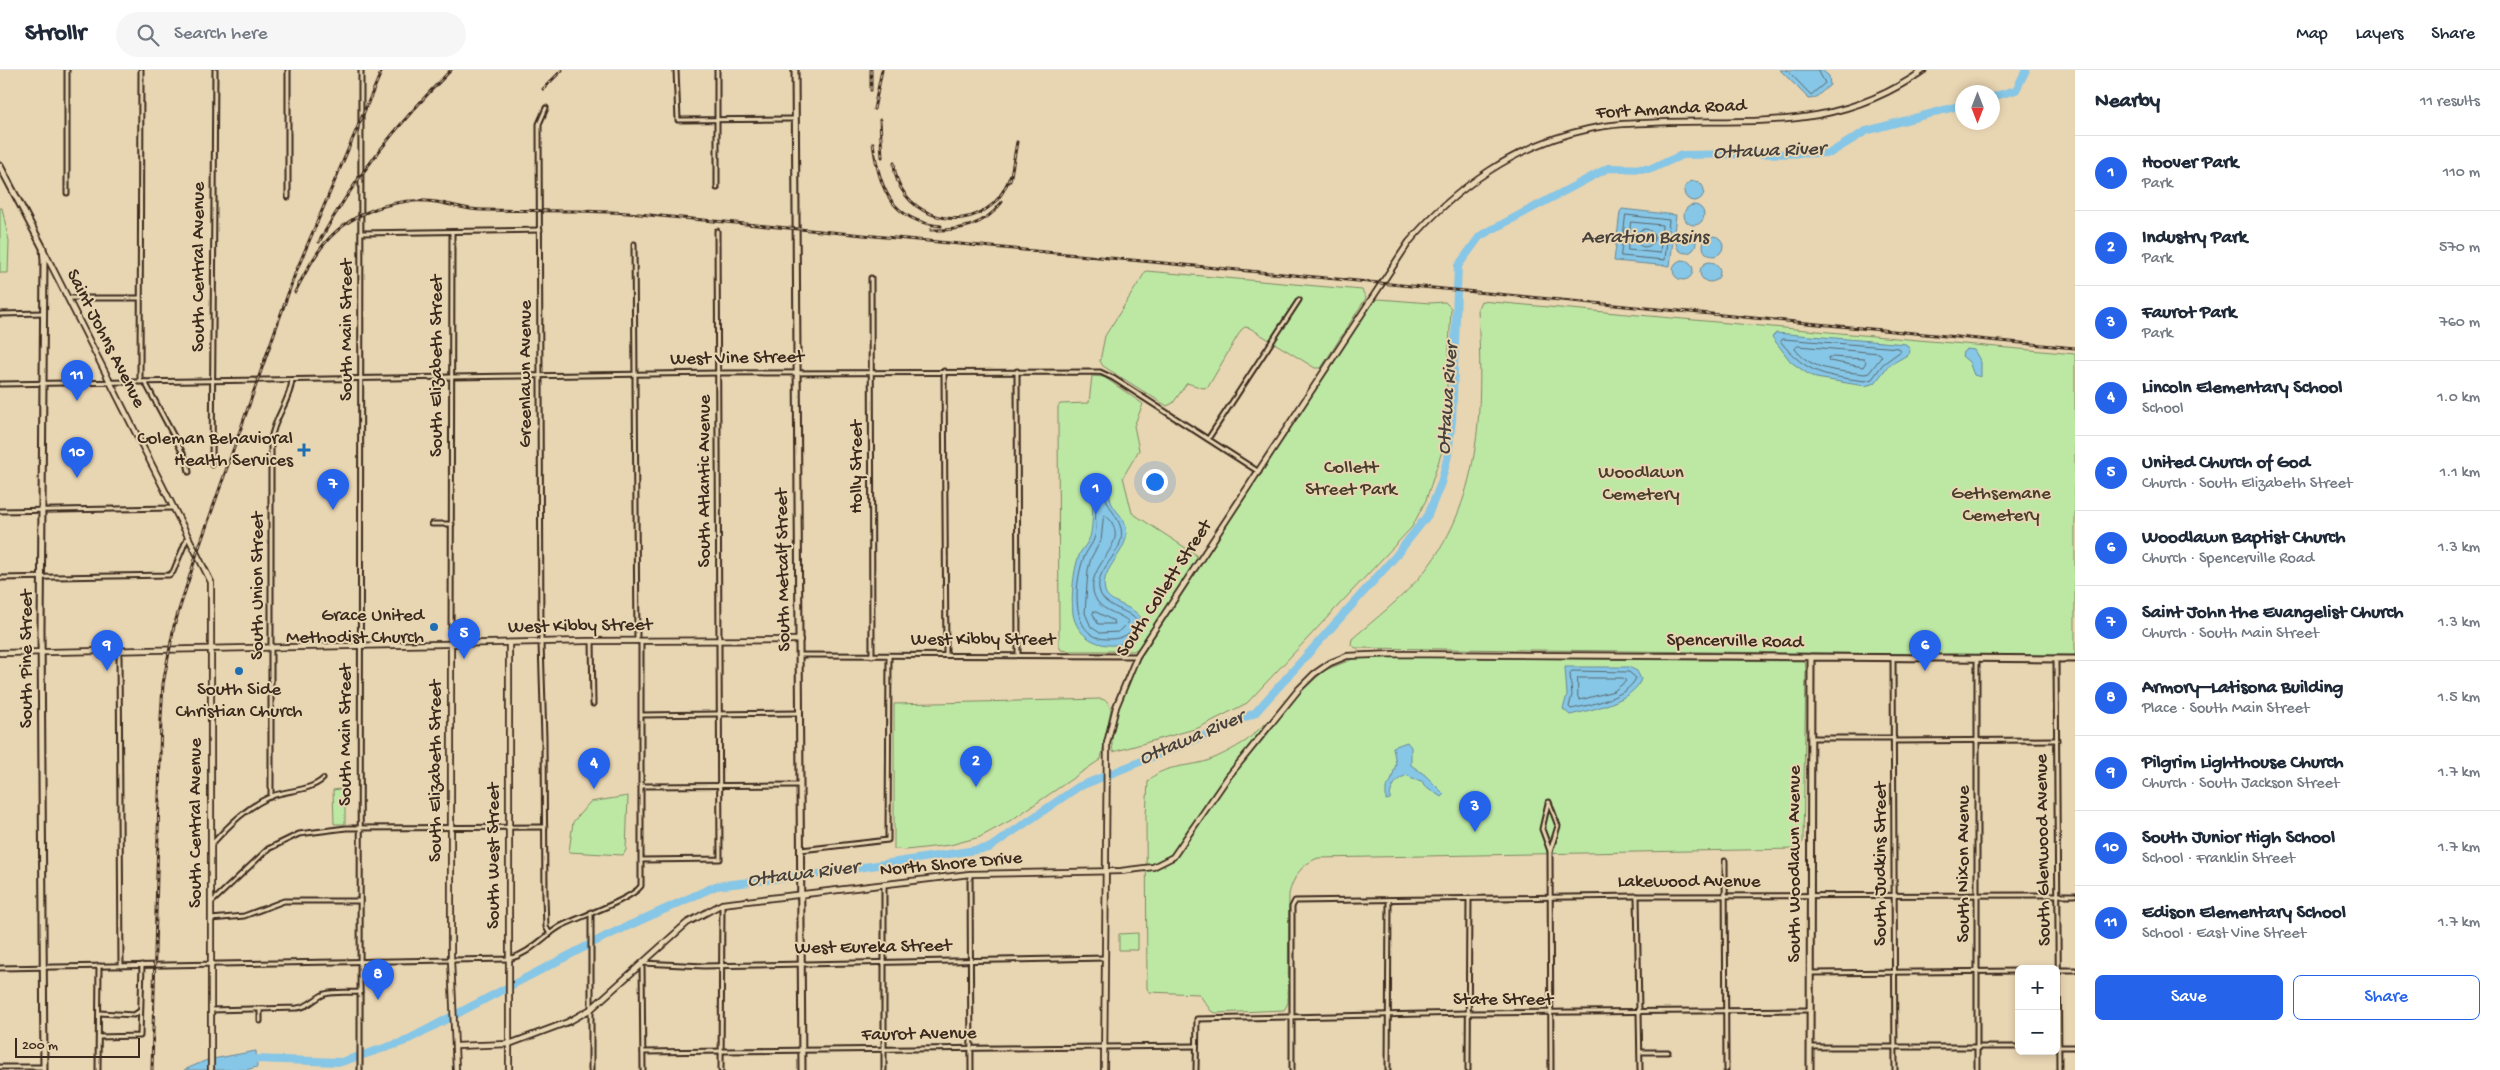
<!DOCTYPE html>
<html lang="en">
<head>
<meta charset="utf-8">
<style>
  body { margin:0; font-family:"Gochi Hand",sans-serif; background:#f6f6f7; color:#1f2937 }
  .controls { position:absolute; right:15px; bottom:15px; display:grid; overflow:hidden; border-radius:8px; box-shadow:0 2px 8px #0003 }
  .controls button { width:45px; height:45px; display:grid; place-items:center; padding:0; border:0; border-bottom:1px solid #e0e1e3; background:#fff; color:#1f2937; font:25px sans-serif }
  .compass { position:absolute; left:1955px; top:15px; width:45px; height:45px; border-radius:50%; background:#fff; box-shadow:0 2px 8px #0003; rotate:180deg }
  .scale { position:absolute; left:15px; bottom:12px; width:125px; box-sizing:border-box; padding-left:5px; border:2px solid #3b2a1e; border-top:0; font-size:14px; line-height:18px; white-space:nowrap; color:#3b2a1e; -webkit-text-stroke:4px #e8d5b2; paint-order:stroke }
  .you { position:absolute; left:1154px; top:411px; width:18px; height:18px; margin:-12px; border:4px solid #fff; border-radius:50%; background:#1a73e8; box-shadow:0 0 0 8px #1a73e833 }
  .badge { display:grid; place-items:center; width:32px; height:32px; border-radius:50%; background:#2563eb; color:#fff; font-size:16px; font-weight:700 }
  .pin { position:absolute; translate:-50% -41px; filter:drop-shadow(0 1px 2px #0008) }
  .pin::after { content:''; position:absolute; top:26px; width:18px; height:15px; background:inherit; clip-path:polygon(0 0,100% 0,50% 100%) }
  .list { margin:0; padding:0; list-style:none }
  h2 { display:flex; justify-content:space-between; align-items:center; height:65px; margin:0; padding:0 20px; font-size:21px }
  h2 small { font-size:16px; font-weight:400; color:#747a83 }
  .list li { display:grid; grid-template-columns:32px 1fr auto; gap:15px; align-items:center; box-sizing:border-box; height:75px; padding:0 20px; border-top:1px solid #e0e1e3 }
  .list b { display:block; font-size:19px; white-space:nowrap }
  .list p { margin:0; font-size:16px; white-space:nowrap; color:#747a83 }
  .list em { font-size:16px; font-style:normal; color:#747a83 }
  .actions { display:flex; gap:10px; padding:15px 20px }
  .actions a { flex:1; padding:11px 0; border:1px solid #2563eb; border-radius:8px; text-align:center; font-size:18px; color:#2563eb }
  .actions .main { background:#2563eb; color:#fff }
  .icon { flex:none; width:28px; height:28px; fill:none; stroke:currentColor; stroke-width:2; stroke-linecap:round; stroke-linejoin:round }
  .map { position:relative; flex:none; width:2075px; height:1000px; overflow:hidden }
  header { display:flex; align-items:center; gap:30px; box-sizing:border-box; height:70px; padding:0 25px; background:#fff; border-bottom:1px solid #e0e1e3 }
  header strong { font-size:24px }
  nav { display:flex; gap:28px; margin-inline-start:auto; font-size:18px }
  .search { width:350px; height:45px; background:#f6f6f7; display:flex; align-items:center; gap:12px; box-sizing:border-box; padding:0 18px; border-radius:28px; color:#747a83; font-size:19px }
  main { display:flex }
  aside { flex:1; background:#fff }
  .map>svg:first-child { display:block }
  .green { fill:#bde8a4; stroke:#7c8961 }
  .water { fill:#86c6e6; stroke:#688896 }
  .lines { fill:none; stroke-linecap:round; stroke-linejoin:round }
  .shore { stroke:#59686e; stroke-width:1 }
  .river { stroke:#86c6e6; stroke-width:8 }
  .minor-casing { stroke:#3b2a1e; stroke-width:7 }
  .tertiary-casing { stroke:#3b2a1e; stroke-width:8 }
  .secondary-casing { stroke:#3b2a1e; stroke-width:9 }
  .minor { stroke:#e8d5b2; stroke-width:3 }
  .tertiary { stroke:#e8d5b2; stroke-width:4.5 }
  .secondary { stroke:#e8d5b2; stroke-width:5 }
  .rail-casing { stroke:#3b2a1e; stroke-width:3 }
  .rail { stroke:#e8d5b2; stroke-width:1; stroke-dasharray:4; stroke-linecap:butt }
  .poi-dot { fill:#1f6fb2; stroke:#e8d5b2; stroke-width:2 }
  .labels { text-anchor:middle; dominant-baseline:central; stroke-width:4; stroke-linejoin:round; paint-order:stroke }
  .street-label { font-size:19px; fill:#3b2a1e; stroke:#e8d5b2 }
  .poi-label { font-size:19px; fill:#3b2a1e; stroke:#e8d5b2; text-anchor:end }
  .park-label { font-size:19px; fill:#483d2b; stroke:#e8d5b2 }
  .water-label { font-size:20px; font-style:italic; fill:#46413c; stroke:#e8d5b2 }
</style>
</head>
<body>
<header>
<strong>Strollr</strong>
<div class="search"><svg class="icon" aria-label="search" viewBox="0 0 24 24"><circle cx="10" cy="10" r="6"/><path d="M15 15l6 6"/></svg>Search here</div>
<nav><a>Map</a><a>Layers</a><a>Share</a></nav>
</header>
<main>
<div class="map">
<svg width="2075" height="1000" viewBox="0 0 2075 1000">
  <rect width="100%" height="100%" fill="#e8d5b2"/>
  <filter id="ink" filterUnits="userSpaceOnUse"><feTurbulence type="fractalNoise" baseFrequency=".02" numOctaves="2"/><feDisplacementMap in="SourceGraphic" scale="10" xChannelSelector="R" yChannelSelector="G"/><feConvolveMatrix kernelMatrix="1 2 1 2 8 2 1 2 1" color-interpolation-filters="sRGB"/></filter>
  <g filter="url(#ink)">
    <g class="green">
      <path d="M0,138H2L9,171L8,203H0Z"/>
      <path d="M1146,201L1362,220L1366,228L1321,298H1315L1250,258L1245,257L1241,260L1208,317L1203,318L1187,313L1173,333L1167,336L1103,296L1100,291L1105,266Z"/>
      <path d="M1379,229L1430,233L1445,232L1451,238L1444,375L1426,430L1412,457L1247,633L1198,658L1113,682C1107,653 1127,616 1139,590L1373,231Z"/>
      <path d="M1481,231L2075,284V586L1356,578L1351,575L1352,569C1376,548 1403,528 1424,502C1485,425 1482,331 1478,238Z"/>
      <path d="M1092,306L1104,307L1143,334L1134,356L1139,380L1123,407L1132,443L1195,484L1198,489L1139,578L1133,581H1069L1061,580L1059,576L1058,337L1060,334L1089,333Z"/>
      <path d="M1372,587L1805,591L1806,600L1803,772L1795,779L1318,788C1301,794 1293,808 1289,824L1288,933L1284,940L1216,943L1211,941L1199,924L1149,922L1147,918L1146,746L1148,712C1160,695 1188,697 1207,691C1221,686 1233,679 1246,671L1325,600L1353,589Z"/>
      <path d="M1102,629L1108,632L1111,639L1101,689L1013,749L980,767L950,775L906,780L894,779V634Z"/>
      <path d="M340,719L345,728V754H334L333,720Z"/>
      <path d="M628,726L626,780L623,785L569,782L573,752L590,732Z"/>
      <path d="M1138,863V880H1119V864Z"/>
    </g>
    <g class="water">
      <path d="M1780,0H1822L1829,6L1830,15L1815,28L1809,29Z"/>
      <circle cx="1694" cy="121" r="10"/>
      <circle cx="1694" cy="145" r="10"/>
      <path d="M1622,139L1676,145L1670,196L1614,191L1620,142Z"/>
      <circle cx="1686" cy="173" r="10"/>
      <circle cx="1713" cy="176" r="10"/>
      <circle cx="1683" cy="200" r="10"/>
      <circle cx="1710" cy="202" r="10"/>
      <path d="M1776,263L1906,274L1910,280L1909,284L1888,296L1875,313L1865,316L1816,308L1808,304L1791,292L1772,267Z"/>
      <path d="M1967,279L1974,280L1981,292V307L1974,305L1969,292L1962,286L1963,282Z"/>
      <path d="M1105,412C1111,418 1108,426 1112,434C1116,442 1124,447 1126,457C1131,482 1099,497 1105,521C1109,535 1137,535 1143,552C1136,585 1080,583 1073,544C1071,528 1073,499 1080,483C1083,478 1088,473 1090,467C1094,453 1091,433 1095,417L1097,413Z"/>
      <path d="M1565,597H1629L1637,601L1641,609C1634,631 1591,640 1570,645L1563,639L1567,625Z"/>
      <path d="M1407,672L1411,677V695L1425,705L1444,724L1441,727L1424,715L1422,711L1412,709L1408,705C1396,708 1390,718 1390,729L1386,730V718L1391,711L1396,694L1393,677Z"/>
      <path d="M256,981L257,997L246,1000H184L207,990Z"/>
    </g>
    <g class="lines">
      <g class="shore">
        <path d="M1787,0L1811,25L1825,13L1818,0"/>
        <path d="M1626,145L1669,150L1665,190L1621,186Z"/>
        <path d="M1631,152L1662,155L1660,183L1628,180Z"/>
        <circle cx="1645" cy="168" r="9"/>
        <path d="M1783,269L1899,278L1901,281L1883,294L1872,309L1865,311C1827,306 1806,304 1781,272Z"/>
        <path d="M1798,276L1879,283L1882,286L1869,303L1865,304C1840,301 1811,301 1795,279Z"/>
        <path d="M1831,287L1864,289L1866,292L1863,297L1829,291L1828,288Z"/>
        <path d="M1102,418L1104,420C1106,440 1125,450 1121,469C1118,488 1091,503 1101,525C1108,539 1129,539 1138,552C1132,563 1123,569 1110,569C1069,571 1074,513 1084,487C1087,480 1093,474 1095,466C1098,453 1091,429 1102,418Z"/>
        <path d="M1104,445C1112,448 1118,462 1114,471C1107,490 1083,508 1097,531C1104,542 1120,543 1129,552L1119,562L1100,563L1091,557L1085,543L1088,500L1091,488L1101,470Z"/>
        <path d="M1094,541L1114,551L1115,554H1098L1093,544Z"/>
        <path d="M1572,601L1629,602L1636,608C1627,628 1590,635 1571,639L1569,637L1572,625L1570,604Z"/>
        <path d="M1578,608H1623L1626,611L1614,621L1580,630L1578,627Z"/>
      </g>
      <g class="river">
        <path d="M1992,27L2016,20L2026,0"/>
        <path d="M248,991L254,989L341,992L403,972L606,866L716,816L818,804L989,778L1078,717L1196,669L1255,643L1394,488L1428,445L1441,413L1448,385L1452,350L1458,196L1480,166L1608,98L1651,99L1682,85L1830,83L1866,61L1962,35"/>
      </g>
      <g class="minor-casing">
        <g id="minor">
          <path d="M676,0L678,50L795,49"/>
          <path d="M717,0V118"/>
          <path d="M546,38L539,54L541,573L544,668L545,826L546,857L550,864"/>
          <path d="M67,123V0"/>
          <path d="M288,127V0"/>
          <path d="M362,163L540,160"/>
          <path d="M634,174L637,571"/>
          <path d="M871,208L872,586"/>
          <path d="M68,228H140"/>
          <path d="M0,244L44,243"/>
          <path d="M944,301L946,585"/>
          <path d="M1017,301L1018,585"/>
          <path d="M140,312L141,0"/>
          <path d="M145,312L187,391L189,402"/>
          <path d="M0,314L718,303L1100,302L1113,308L1259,402"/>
          <path d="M1208,369L1299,230"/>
          <path d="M212,395L215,0"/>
          <path d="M0,441L174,438"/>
          <path d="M432,454H452"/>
          <path d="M0,508L169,505L173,502L188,466"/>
          <path d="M592,571L593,634"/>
          <path d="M451,574L452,162"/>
          <path d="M119,582L121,896"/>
          <path d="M800,585L1137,586"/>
          <path d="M1893,588L1895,1000"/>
          <path d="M1977,588V1000"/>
          <path d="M2056,589L2059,1000"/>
          <path d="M642,645L799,643"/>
          <path d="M1810,668H1894"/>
          <path d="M1894,671L2057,670"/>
          <path d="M642,716L799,715"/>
          <path d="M271,727V370C274,347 290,332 292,310"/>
          <path d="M1549,732L1558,756L1550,782L1551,1000"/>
          <path d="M1548,733L1542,759L1550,781"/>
          <path d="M212,774C229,755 248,736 272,726C288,720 310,721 323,709"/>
          <path d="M801,780L888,770L889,586"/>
          <path d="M642,790L720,789L717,161"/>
          <path d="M1725,791L1726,1000"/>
          <path d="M970,804L971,1000"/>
          <path d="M884,815V1000"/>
          <path d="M1637,826L1640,1000"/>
          <path d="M211,833L268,779L299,764L346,758L545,757"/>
          <path d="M591,842V1000"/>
          <path d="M211,849L244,846L284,831H360"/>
          <path d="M0,898L509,889C531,883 542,867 561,856C579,847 631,830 641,816V571"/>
          <path d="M2056,900H2075"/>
          <path d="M1811,903L2019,901"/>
          <path d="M260,939V951"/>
          <path d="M211,940L297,938C310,937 314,928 325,924C335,921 349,923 360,922"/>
          <path d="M99,943L134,945L140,941"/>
          <path d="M99,967L140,966L142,895"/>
          <path d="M1810,977H2019"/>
          <path d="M2056,977H2075"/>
          <path d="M643,982L1196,976"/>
          <path d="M1640,982H1668"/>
          <path d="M0,997H44"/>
          <path d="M98,1000L99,896"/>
          <path d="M360,1000L361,0"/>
          <path d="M643,1000L642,893L704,896L1105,888"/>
          <path d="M721,1000L722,834"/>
          <path d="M1196,1000L1197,949L1468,943L1810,940"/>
          <path d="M1292,1000V837L1295,831L1637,826L2075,825"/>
          <path d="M1388,1000L1389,830"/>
          <path d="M1468,1000L1469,828"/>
        </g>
      </g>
      <g class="tertiary-casing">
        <g id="tertiary">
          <path d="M44,181L211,512V1000"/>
          <path d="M509,573V1000"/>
          <path d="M451,574V890L456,1000"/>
          <path d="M0,583L587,571L800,570"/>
          <path d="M456,976L509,974L568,952L591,939L687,853L722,834L970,804L1121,801L1153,797L1173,787L1228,707L1299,619L1314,604L1330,593L1347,586L1395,584L1811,587"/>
          <path d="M1104,1000L1107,673L1116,637L1137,586L1409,172C1456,117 1517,74 1589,59C1615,53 1642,53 1669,52C1765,50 1841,59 1924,0"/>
        </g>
      </g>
      <g class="secondary-casing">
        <g id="secondary">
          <path d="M795,0L802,1000"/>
          <path d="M0,96L43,178L44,190L41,559L44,1000"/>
          <path d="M1810,1000L1811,587L2075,589"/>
        </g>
      </g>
      <use href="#minor" class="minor"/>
      <use href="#tertiary" class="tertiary"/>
      <use href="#secondary" class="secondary"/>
      <g class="rail-casing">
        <g id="rail">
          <path d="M871,0V20"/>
          <path d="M543,19L562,0"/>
          <path d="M874,39L882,0"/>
          <path d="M880,50L882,87"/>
          <path d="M873,73C879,118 891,151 941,156"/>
          <path d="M894,93C896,142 957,166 993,134C1002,126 1007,115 1011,104"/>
          <path d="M1010,111L1017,72"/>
          <path d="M931,160C959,161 985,156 1002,132"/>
          <path d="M319,172C353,110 401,50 451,0"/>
          <path d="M295,222C304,205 313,187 325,173C348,145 391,128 427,131C446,132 464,140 483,140C531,141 579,140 628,143L2075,278"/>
          <path d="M152,1000L161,648L163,614L174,556L197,483L295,204L382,0"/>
        </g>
      </g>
      <use href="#rail" class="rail"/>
    </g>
  </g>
  <g class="poi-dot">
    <path d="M301.5 372.5h5v5h5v5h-5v5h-5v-5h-5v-5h5z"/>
    <circle cx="434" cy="557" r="5"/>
    <circle cx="239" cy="601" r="5"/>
  </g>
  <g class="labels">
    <g class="street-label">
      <text transform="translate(1671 40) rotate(-3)">Fort Amanda Road</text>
      <text transform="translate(199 197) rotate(-90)">South Central Avenue</text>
      <text transform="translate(347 260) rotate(-90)">South Main Street</text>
      <text transform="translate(105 269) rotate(63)">Saint Johns Avenue</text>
      <text transform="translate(737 289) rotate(-1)">West Vine Street</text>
      <text transform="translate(437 296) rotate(-90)">South Elizabeth Street</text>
      <text transform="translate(526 304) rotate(-90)">Greenlawn Avenue</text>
      <text transform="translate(857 397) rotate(-90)">Holly Street</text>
      <text transform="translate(705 411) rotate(-90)">South Atlantic Avenue</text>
      <text transform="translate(784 500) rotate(-91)">South Metcalf Street</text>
      <text transform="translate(258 516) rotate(-90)">South Union Street</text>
      <text transform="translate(1165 519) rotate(-57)">South Collett Street</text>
      <text transform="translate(580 557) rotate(-1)">West Kibby Street</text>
      <text x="983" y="570">West Kibby Street</text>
      <text transform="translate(1735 572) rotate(1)">Spencerville Road</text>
      <text transform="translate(27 589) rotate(-90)">South Pine Street</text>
      <text transform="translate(346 665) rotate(-90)">South Main Street</text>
      <text transform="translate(436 701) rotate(-90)">South Elizabeth Street</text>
      <text transform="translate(196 753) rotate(-90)">South Central Avenue</text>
      <text transform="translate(2044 780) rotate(-91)">South Glenwood Avenue</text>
      <text transform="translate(494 786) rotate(-90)">South West Street</text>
      <text transform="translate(1795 794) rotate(-90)">South Woodlawn Avenue</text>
      <text transform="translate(1881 794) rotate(-90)">South Judkins Street</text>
      <text transform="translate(1964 794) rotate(-90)">South Nixon Avenue</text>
      <text transform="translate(951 795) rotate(-5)">North Shore Drive</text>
      <text x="1689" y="812">Lakewood Avenue</text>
      <text transform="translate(873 878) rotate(-1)">West Eureka Street</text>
      <text x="1503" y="930">State Street</text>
      <text transform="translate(919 965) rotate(-1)">Faurot Avenue</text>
    </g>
    <g class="poi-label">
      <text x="293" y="369">Coleman Behavioral<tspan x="293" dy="22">Health Services</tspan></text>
      <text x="424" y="546">Grace United<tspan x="424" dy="22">Methodist Church</tspan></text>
      <text x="239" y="620" text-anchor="middle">South Side<tspan x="239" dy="22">Christian Church</tspan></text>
    </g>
    <g class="park-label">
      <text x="1351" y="398">Collett<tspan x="1351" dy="22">Street Park</tspan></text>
      <text x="1641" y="403">Woodlawn<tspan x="1641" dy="22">Cemetery</tspan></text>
      <text x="2001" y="424">Gethsemane<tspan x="2001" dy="22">Cemetery</tspan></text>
    </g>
    <g class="water-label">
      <text transform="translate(1769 82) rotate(-2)">Ottawa River</text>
      <text x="1645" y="168">Aeration Basins</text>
      <text transform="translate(1449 329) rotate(-86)">Ottawa River</text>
      <text transform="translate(1192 669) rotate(-23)">Ottawa River</text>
      <text transform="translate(803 805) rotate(-7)">Ottawa River</text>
    </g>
  </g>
</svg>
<div class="controls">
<button>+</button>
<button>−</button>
</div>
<svg class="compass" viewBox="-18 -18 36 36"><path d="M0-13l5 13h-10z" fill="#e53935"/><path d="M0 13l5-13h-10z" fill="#747a83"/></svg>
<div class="scale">200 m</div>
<div class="you"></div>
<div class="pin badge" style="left:1096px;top:444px">1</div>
<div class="pin badge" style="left:976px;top:717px">2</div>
<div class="pin badge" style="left:1475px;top:762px">3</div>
<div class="pin badge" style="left:594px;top:719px">4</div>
<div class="pin badge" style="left:464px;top:589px">5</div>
<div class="pin badge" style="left:1925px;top:601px">6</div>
<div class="pin badge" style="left:333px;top:440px">7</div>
<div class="pin badge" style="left:378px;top:930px">8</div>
<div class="pin badge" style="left:107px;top:601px">9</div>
<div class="pin badge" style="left:77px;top:408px">10</div>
<div class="pin badge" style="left:77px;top:331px">11</div>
</div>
<aside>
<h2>Nearby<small>11 results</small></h2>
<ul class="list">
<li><span class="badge">1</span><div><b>Hoover Park</b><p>Park</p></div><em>110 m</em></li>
<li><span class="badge">2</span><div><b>Industry Park</b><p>Park</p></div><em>570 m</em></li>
<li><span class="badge">3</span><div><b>Faurot Park</b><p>Park</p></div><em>760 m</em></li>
<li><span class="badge">4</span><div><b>Lincoln Elementary School</b><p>School</p></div><em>1.0 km</em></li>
<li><span class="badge">5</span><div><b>United Church of God</b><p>Church · South Elizabeth Street</p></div><em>1.1 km</em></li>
<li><span class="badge">6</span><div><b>Woodlawn Baptist Church</b><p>Church · Spencerville Road</p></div><em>1.3 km</em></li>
<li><span class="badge">7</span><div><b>Saint John the Evangelist Church</b><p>Church · South Main Street</p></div><em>1.3 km</em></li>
<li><span class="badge">8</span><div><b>Armory–Latisona Building</b><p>Place · South Main Street</p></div><em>1.5 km</em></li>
<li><span class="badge">9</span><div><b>Pilgrim Lighthouse Church</b><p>Church · South Jackson Street</p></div><em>1.7 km</em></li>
<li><span class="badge">10</span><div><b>South Junior High School</b><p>School · Franklin Street</p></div><em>1.7 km</em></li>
<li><span class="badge">11</span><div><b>Edison Elementary School</b><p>School · East Vine Street</p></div><em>1.7 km</em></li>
</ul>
<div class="actions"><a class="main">Save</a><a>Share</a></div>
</aside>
</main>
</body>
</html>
